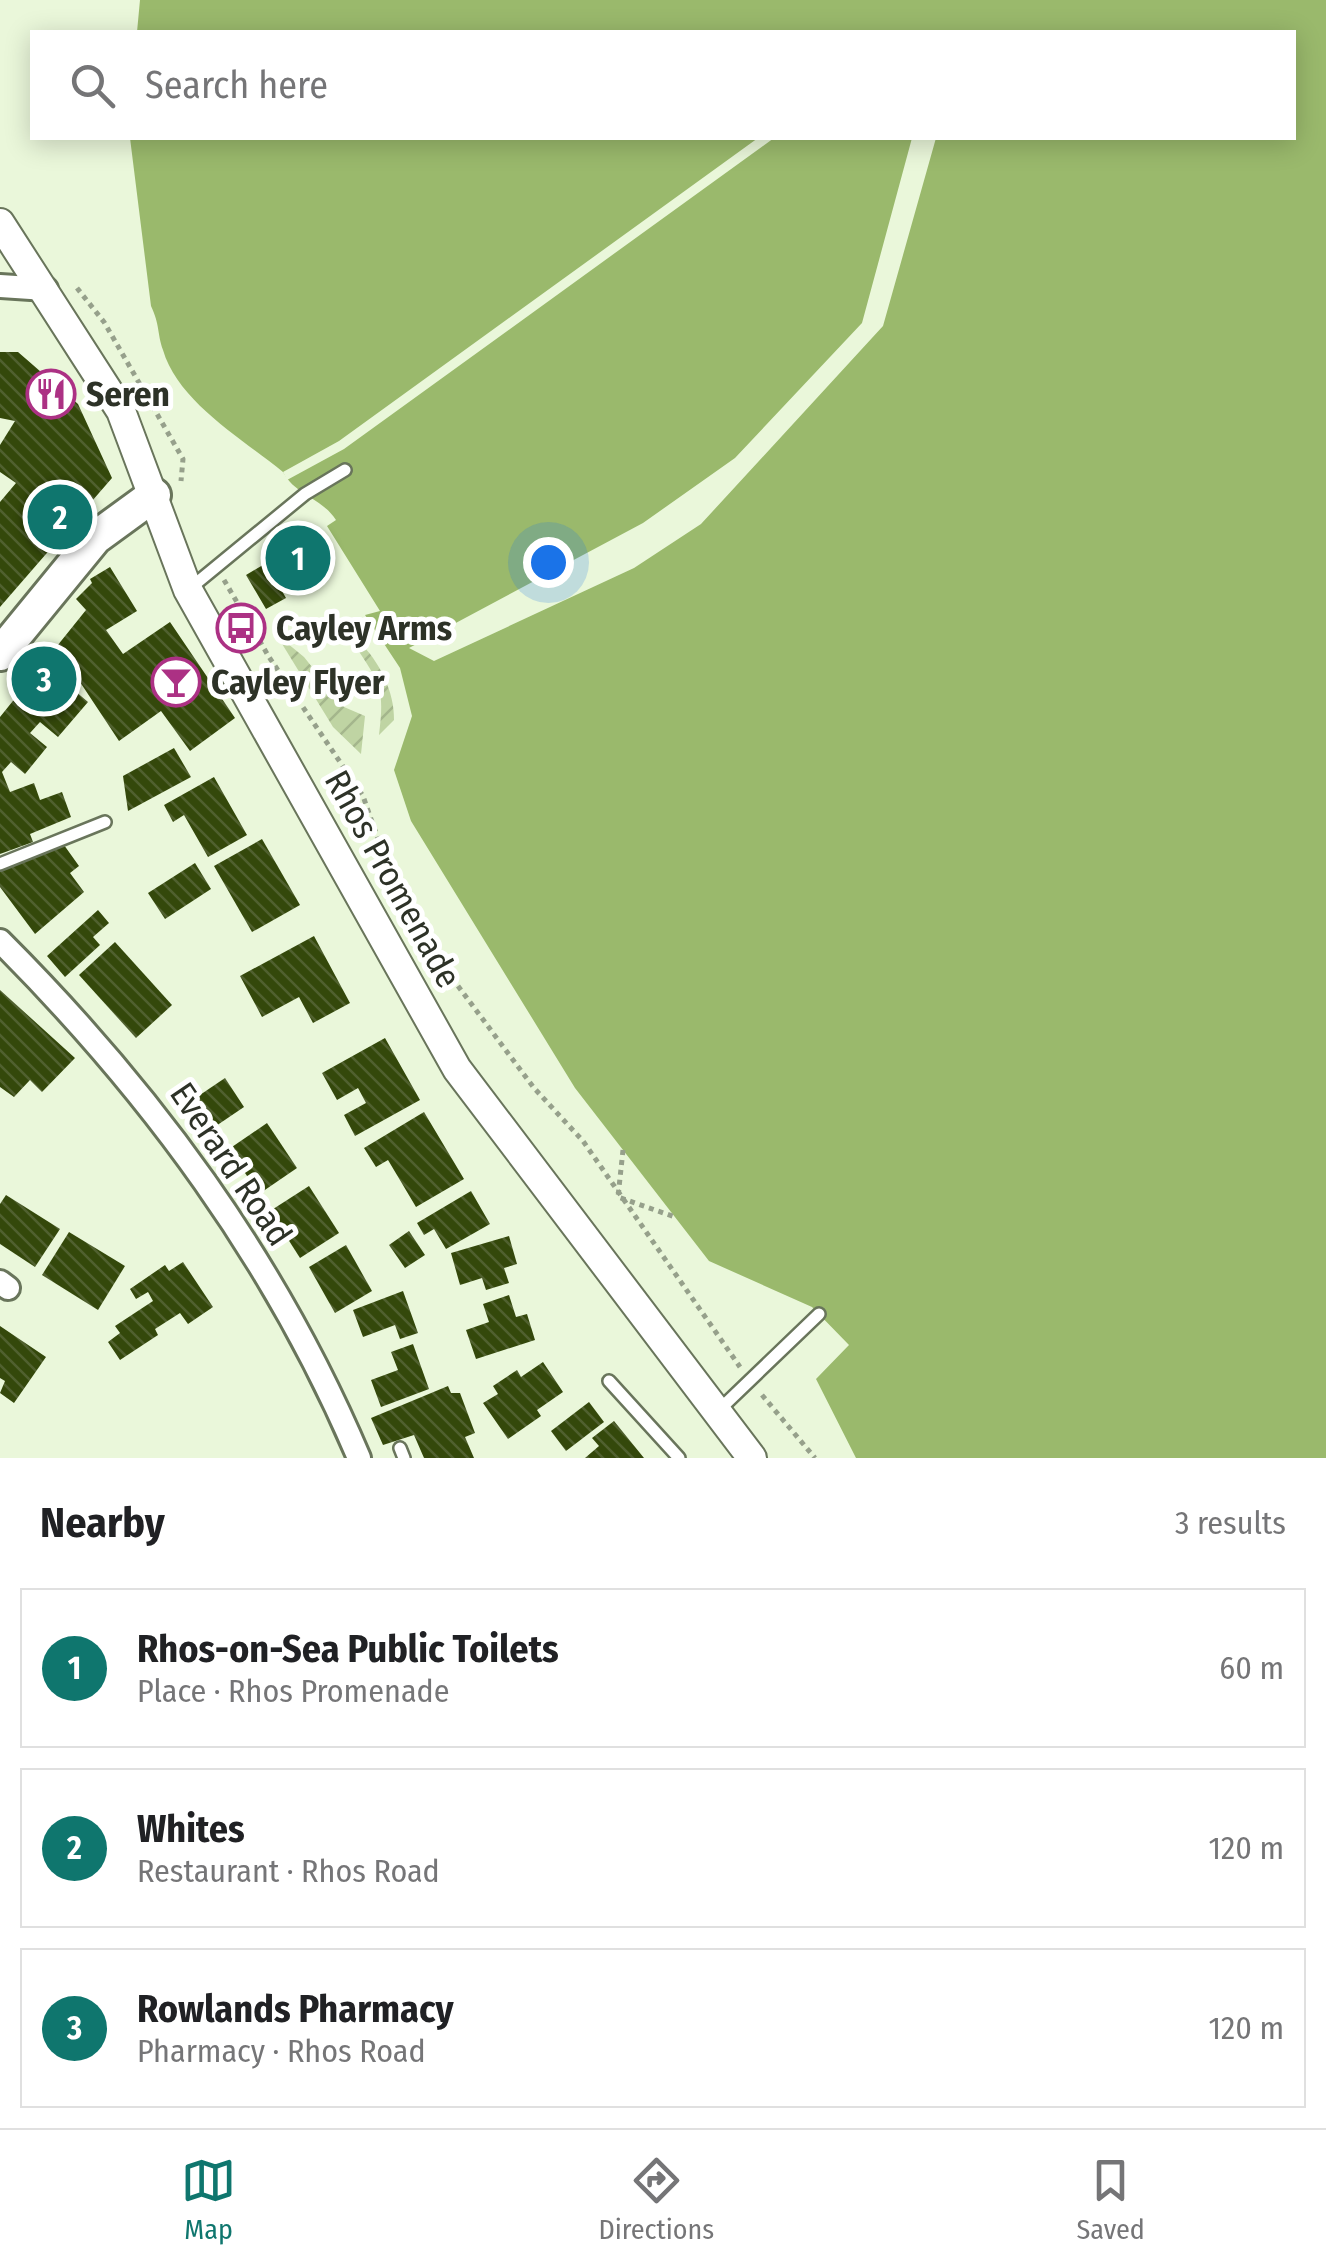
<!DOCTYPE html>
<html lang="en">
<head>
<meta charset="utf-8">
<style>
  body { margin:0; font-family:"Fira Sans Condensed",sans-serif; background:#f2f2f2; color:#202124 }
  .you { position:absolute; left:548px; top:562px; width:35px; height:35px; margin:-25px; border:8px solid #fff; border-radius:50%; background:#1a73e8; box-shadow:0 0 0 15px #1a73e833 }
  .badge { display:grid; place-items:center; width:65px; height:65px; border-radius:50%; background:#0f766e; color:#fff; font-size:32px; font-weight:700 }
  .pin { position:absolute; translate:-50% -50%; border:5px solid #fff; box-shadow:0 2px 10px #0006 }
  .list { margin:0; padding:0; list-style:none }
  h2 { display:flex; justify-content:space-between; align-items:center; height:130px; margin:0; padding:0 40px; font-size:42px }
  h2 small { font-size:32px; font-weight:400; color:#757577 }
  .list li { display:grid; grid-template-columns:65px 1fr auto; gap:30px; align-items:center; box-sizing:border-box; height:160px; margin:0 20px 20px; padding:0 20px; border:2px solid #e0e0e0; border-radius:0px }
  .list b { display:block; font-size:38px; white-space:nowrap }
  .list p { margin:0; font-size:32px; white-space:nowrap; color:#757577 }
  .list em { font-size:32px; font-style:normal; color:#757577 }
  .icon { flex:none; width:55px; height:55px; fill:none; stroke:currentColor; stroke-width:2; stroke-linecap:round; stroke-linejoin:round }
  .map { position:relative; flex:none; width:1326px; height:1458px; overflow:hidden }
  .search { position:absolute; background:#fff; box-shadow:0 5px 25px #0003; left:30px; right:30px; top:30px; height:110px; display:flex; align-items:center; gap:25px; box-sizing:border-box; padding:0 35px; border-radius:0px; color:#757577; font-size:38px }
  .sheet { height:670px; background:#fff }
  nav { display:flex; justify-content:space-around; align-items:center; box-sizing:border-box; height:140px; border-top:2px solid #e0e0e0; background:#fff; font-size:28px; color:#757577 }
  nav a { display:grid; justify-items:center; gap:5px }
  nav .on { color:#0f766e }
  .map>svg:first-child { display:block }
  .garden { fill:url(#garden-furrows) }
  .water { fill:#9ab96c }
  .pier { fill:#eaf7da }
  .building { fill:url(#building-back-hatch) }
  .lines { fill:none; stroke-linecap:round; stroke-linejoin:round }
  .service-casing { stroke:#69755b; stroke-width:16 }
  .minor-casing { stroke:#69755b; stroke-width:28 }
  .tertiary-casing { stroke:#69755b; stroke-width:32 }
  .secondary-casing { stroke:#69755b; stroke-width:38 }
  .path { stroke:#96a08b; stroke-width:5; stroke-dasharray:5 5; stroke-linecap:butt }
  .service { stroke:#fff; stroke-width:11 }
  .minor { stroke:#fff; stroke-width:22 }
  .tertiary { stroke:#fff; stroke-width:28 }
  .secondary { stroke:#fff; stroke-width:32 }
  .labels { text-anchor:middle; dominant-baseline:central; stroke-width:10; stroke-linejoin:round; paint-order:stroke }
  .poi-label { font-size:35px; font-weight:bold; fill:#2d3227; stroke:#fff; text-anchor:start }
  .street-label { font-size:35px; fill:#2d3227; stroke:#fff }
</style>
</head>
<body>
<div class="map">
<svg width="1326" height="1458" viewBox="0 0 1326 1458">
  <defs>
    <pattern id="garden-furrows" width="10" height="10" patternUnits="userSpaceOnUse" patternTransform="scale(2.5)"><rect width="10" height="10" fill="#bfd4a3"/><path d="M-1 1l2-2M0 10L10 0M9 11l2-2" fill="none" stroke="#a4b68c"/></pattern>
    <pattern id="building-back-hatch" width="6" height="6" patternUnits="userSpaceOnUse" patternTransform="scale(2.5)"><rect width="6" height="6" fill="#34480b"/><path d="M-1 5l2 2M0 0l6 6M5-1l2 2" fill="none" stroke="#50602f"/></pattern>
  </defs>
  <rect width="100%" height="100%" fill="#eaf7da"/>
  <g class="garden">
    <path d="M276,634L304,657L344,707L365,716L361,754L333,727Z"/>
    <path d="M359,642C379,660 395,693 394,720L379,735C385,689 380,683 354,644Z"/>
  </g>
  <path class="water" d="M140,0H1326V1458H856L816,1379L849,1345L812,1307L709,1261L575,1088L411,821L394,770L412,716L400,668L365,615L380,611L327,526L336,520C321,497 296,496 283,472C243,439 178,402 163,350C157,333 160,325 151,306L130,138H1294V32H137Z"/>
  <g class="pier">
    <path d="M758,138H774L344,449L287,480L283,472L339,441Z"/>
    <path d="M912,138H936L883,326L701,524L634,568L434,661L409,648L643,523L735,458L862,323Z"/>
  </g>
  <g class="building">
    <path d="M0,352H18L78,404L112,478L0,607V502L16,483L0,472V445L15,421L0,418Z"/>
    <path d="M313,525L329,552L278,584L286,598L266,609L246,575L297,545L292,537Z"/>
    <path d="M110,567L137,611L106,630L123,654L170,622L235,718L190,751L161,711L119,741L80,682L75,691L88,702L58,737L40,722L30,733L47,747L25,774L11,762L2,772L10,792L34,783L40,800L62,792L71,817L30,834L33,842L0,854V717L86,610L76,599L92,583L90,579Z"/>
    <path d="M174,748L191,777L128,811L123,776Z"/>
    <path d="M214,777L247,835L208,857L184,815L173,822L164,805Z"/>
    <path d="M262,839L300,905L252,932L214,866Z"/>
    <path d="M64,845L79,866L70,873L84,892L35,934L0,887V872Z"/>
    <path d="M195,863L211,889L165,919L148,893Z"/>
    <path d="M98,910L109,923L93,937L100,945L65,977L47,956Z"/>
    <path d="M314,936L350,1003L313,1023L299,997L262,1017L240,976Z"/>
    <path d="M115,942L172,1005L136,1038L79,975Z"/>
    <path d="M0,990L75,1058L42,1092L30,1080L14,1097L0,1087Z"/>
    <path d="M385,1038L420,1100L355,1136L344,1115L366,1103L358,1088L337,1100L322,1073Z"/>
    <path d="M225,1078L244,1107L210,1130L191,1101Z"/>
    <path d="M424,1112L464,1179L416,1207L388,1160L376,1167L364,1148Z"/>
    <path d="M267,1123L297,1168L259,1194L229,1149Z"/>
    <path d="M309,1186L339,1233L300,1258L270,1211Z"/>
    <path d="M471,1191L490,1224L446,1249L434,1229L424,1235L417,1223Z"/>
    <path d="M6,1195L60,1229L35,1267L0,1244V1204Z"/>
    <path d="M409,1231L425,1255L405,1268L389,1245Z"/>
    <path d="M69,1232L125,1266L98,1310L42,1275Z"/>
    <path d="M509,1236L517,1264L504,1268L509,1283L486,1290L482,1278L460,1285L451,1253Z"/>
    <path d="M346,1245L372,1291L335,1313L309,1267Z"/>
    <path d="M183,1262L213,1307L188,1324L180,1313L155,1329L158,1335L120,1360L108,1342L120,1333L115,1326L153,1301L148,1292L136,1299L130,1289L165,1265L169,1271Z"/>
    <path d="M403,1291L418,1333L400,1339L395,1325L363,1337L353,1310Z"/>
    <path d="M509,1295L516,1317L527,1314L535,1340L476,1359L466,1330L489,1322L483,1304Z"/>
    <path d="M0,1326L46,1357L14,1403L0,1393L5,1381L0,1378Z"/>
    <path d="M413,1344L429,1389L381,1407L371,1380L398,1370L391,1352Z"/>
    <path d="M543,1362L563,1392L537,1410L541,1416L508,1439L483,1403L498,1394L493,1386L517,1370L521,1377Z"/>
    <path d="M448,1386L451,1393H460L475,1433L465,1437L474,1458H424L414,1435L383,1445L371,1418Z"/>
    <path d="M589,1402L604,1422L566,1451L551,1431Z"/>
    <path d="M614,1421L644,1458H585L599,1446L592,1438Z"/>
  </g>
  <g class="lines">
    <g class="service-casing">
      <g id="service">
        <path d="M188,590L305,494L345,470"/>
        <path d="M0,864L105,822"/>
        <path d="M609,1381L679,1458"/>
        <path d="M718,1411L819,1314"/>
        <path d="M400,1448L404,1458"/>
      </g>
    </g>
    <g class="minor-casing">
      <g id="minor">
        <path d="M0,286L46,289"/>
        <path d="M0,941C151,1092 275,1260 359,1458"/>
        <path d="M0,1282L8,1288"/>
      </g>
    </g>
    <g class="tertiary-casing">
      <path id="tertiary" d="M0,223L121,411L188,590L457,1069L752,1458"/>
    </g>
    <g class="secondary-casing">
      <path id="secondary" d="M0,654L95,538L154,495"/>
    </g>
    <g class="path">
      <path d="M77,288L104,322L183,459L181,481"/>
      <path d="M224,580L269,657L363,796L378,839L452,978L534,1088L583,1141L740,1367"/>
      <path d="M623,1150L618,1197L675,1217"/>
      <path d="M762,1395L815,1458"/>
    </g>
    <use href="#service" class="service"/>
    <use href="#minor" class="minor"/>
    <use href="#tertiary" class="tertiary"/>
    <use href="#secondary" class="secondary"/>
  </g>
  <defs>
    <g id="restaurant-ring" transform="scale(2.5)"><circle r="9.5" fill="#fff" stroke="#ac3184" stroke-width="1.5"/><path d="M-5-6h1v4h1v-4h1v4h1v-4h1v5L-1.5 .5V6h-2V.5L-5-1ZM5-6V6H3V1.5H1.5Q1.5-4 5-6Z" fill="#ac3184"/></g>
    <g id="bus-ring" transform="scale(2.5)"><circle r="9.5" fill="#fff" stroke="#ac3184" stroke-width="1.5"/><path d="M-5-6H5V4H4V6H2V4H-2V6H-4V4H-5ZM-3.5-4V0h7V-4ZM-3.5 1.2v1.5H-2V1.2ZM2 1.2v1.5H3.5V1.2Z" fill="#ac3184"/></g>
    <g id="bar-ring" transform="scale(2.5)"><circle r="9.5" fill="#fff" stroke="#ac3184" stroke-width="1.5"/><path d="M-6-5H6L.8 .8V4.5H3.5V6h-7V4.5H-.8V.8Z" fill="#ac3184"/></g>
  </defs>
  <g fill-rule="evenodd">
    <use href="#restaurant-ring" x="51" y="394"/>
    <use href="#bus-ring" x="241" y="628"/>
    <use href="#bar-ring" x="176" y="682"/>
  </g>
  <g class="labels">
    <g class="poi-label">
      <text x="86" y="394">Seren</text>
      <text x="276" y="628">Cayley Arms</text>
      <text x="211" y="682">Cayley Flyer</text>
    </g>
    <g class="street-label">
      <text transform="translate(393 879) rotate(61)">Rhos Promenade</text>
      <text transform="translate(231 1164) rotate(56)">Everard Road</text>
    </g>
  </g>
</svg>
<div class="you"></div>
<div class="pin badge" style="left:298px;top:558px">1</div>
<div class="pin badge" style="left:60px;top:517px">2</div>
<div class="pin badge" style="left:44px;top:679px">3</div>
<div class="search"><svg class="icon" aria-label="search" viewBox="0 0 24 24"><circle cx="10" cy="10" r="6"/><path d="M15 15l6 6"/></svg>Search here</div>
</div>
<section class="sheet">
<h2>Nearby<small>3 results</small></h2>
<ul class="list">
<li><span class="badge">1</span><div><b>Rhos-on-Sea Public Toilets</b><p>Place · Rhos Promenade</p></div><em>60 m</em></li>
<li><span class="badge">2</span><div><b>Whites</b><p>Restaurant · Rhos Road</p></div><em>120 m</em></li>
<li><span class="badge">3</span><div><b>Rowlands Pharmacy</b><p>Pharmacy · Rhos Road</p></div><em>120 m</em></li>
</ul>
</section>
<nav>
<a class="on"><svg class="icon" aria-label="map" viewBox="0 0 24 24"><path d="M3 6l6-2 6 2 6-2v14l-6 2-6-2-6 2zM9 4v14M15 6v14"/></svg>Map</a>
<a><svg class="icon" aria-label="directions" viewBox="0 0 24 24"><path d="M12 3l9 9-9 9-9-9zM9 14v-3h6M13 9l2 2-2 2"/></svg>Directions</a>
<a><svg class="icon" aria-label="saved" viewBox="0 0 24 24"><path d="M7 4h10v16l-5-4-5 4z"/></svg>Saved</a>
</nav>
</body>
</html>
